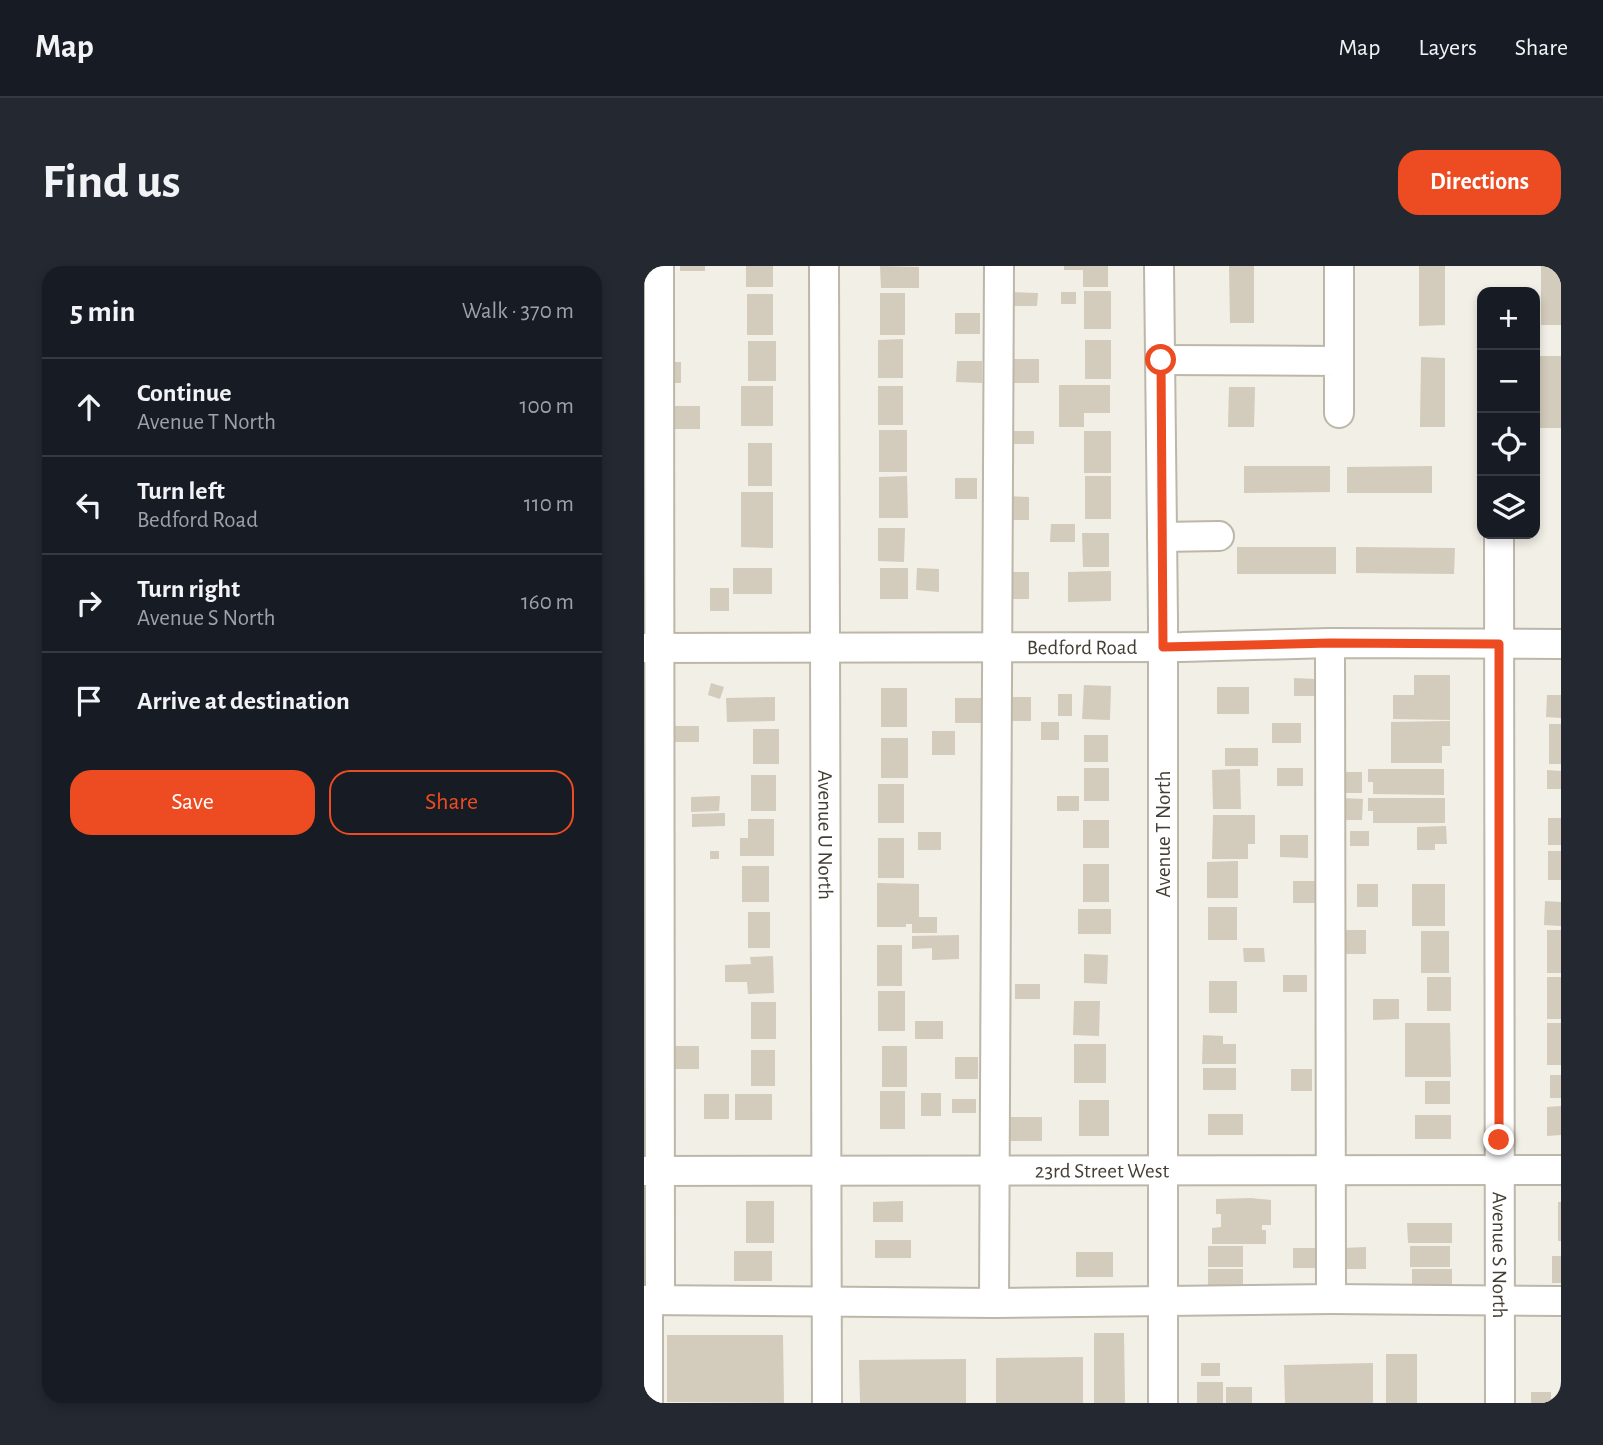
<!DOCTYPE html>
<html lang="en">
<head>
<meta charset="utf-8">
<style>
  body { margin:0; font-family:"Alegreya Sans",sans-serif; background:#242831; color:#f1f3f6 }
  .controls { position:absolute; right:21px; top:21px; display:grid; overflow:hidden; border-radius:14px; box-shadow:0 4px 10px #0003 }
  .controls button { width:63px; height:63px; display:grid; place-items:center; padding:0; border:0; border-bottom:2px solid #363941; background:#171b24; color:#f1f3f6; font:35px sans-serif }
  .stop { position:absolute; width:21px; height:21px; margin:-16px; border:5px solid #ed4b21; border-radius:50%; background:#fff }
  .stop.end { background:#ed4b21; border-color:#fff; box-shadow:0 2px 7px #0008 }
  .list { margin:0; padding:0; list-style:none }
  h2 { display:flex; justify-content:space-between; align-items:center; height:91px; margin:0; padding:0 28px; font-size:30px }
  h2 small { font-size:23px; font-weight:400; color:#9ea1a6 }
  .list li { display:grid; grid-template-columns:46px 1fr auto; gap:21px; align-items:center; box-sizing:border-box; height:98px; padding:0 28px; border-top:2px solid #363941 }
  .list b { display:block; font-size:26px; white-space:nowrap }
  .list p { margin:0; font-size:23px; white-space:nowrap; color:#9ea1a6 }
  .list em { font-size:23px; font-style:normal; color:#9ea1a6 }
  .actions { display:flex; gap:14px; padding:21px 28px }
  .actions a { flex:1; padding:16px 0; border:2px solid #ed4b21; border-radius:21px; text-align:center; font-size:24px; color:#ed4b21 }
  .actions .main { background:#ed4b21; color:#fff }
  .icon { flex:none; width:38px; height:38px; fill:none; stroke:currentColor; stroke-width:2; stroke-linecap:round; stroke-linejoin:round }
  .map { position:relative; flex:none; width:917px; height:1137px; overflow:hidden; border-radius:21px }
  header { display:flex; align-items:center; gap:42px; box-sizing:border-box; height:98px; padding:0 35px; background:#171b24; border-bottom:2px solid #363941 }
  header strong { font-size:33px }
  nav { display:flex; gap:38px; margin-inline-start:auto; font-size:24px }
  .intro { display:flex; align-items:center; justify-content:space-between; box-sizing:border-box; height:168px; padding:0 42px }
  h1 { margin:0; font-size:49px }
  .button { padding:18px 32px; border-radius:21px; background:#ed4b21; color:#fff; font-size:24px; font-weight:700 }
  main { display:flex; gap:42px; padding:0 42px }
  aside { flex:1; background:#171b24; border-radius:21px; box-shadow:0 4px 10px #0003 }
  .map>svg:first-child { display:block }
  .building { fill:#d3cbbc }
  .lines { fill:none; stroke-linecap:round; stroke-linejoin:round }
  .minor-casing { stroke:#bdb7a9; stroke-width:32 }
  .minor { stroke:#fff; stroke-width:28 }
  .route { stroke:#ed4b21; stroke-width:9 }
  .labels { text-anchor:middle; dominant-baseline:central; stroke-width:5; stroke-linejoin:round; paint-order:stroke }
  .street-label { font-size:21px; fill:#443f35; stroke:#fff }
</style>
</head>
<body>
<header>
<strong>Map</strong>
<nav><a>Map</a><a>Layers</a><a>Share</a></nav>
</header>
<div class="intro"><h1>Find us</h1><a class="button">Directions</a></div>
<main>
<aside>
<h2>5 min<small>Walk · 370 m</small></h2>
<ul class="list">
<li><svg class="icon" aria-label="ahead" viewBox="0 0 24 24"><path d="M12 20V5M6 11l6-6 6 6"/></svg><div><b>Continue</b><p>Avenue T North</p></div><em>100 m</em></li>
<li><svg class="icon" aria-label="left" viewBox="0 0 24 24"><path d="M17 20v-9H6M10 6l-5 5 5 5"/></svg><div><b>Turn left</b><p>Bedford Road</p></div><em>110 m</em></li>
<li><svg class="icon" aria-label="right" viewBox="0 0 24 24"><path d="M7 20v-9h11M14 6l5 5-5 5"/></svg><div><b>Turn right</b><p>Avenue S North</p></div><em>160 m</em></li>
<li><svg class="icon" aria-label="arrive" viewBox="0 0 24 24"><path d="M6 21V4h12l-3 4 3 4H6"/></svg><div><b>Arrive at destination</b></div></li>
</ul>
<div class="actions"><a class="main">Save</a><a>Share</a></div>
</aside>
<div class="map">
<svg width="917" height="1137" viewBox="0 0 917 1137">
  <rect width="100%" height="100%" fill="#f2efe6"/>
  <g class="building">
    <rect x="36" y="0" width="25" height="5"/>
    <rect x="102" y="0" width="27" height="21"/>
    <path d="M236,0L275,1V22H237Z"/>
    <path d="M420,0H464V21H439V4H420Z"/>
    <path d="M585,0H610V57H586Z"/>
    <path d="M775,0H801V59L775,60Z"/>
    <rect x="897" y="0" width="20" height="59"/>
    <rect x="440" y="25" width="27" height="38"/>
    <path d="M368,26L394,27L393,40H367Z"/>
    <rect x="417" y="26" width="15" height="12"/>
    <rect x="236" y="27" width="25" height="42"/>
    <rect x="103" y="28" width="26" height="41"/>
    <rect x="311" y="47" width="25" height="21"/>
    <path d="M259,73V112H234V74Z"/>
    <rect x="441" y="74" width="26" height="39"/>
    <rect x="104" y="75" width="28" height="40"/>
    <rect x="896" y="90" width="21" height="72"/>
    <path d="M777,91L801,92V161H776Z"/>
    <rect x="367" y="93" width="28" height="24"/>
    <path d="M313,95H338V117L312,116Z"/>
    <rect x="24" y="96" width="13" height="21"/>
    <path d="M415,119H466V147H440V161H415Z"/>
    <rect x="97" y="120" width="32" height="40"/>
    <rect x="234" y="120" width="25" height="39"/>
    <path d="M585,121H611L610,161H584Z"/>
    <rect x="31" y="140" width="25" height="23"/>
    <rect x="235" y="164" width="28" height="42"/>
    <rect x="367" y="165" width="23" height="13"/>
    <rect x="440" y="165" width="27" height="42"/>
    <rect x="104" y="177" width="24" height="43"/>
    <path d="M600,200H686V226L600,227Z"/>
    <path d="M788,200V227H703V201Z"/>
    <path d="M263,210L264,252H235V211Z"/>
    <rect x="441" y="210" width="26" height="43"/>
    <rect x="311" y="212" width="22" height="21"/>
    <path d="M97,226H129V282L97,281Z"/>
    <path d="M362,230L385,231V254H362Z"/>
    <path d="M407,258H431V276H406Z"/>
    <path d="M234,262H261L260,296L234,295Z"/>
    <path d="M438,267H465V301H439Z"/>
    <rect x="593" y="281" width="99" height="27"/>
    <path d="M712,281L811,282L810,308L712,307Z"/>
    <rect x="89" y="302" width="39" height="26"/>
    <rect x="236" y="302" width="28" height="31"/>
    <path d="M273,302L295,303V326L272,324Z"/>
    <path d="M467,305V335L424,336V306Z"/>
    <rect x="360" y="306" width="25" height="27"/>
    <rect x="66" y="322" width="19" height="23"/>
    <path d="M770,409H806V454L749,453V429H770Z"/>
    <path d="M650,412L671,413V430H650Z"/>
    <path d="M67,417L80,421L76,433L64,429Z"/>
    <path d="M440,419L467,420L466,454L438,453Z"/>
    <rect x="573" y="421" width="32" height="27"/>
    <rect x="237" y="422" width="26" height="39"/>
    <rect x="414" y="428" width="14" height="22"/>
    <path d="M903,429H917V452L902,451Z"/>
    <path d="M131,431V455L83,456L82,432Z"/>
    <rect x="360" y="431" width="27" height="24"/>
    <rect x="311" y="432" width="29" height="25"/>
    <path d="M806,455V480H798V497H747V456Z"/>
    <rect x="397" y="456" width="18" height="18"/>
    <rect x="628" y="457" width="29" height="20"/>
    <rect x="905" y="458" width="12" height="40"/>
    <rect x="27" y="460" width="28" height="16"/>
    <rect x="109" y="463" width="26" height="35"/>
    <rect x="288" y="465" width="23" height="24"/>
    <rect x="440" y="469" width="24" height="27"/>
    <rect x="237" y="472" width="27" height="40"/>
    <rect x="581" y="482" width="33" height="18"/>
    <rect x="440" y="502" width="25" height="33"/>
    <rect x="633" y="502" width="26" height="18"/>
    <path d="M596,503L597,543H569L568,504Z"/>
    <path d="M724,503H800V529L729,528V516H724Z"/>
    <path d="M903,504L917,505V523H903Z"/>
    <rect x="698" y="506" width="20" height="21"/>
    <rect x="107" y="509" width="25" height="36"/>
    <rect x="234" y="518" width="26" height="39"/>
    <path d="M76,530L75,545L47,546V531Z"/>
    <rect x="413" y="530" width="22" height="15"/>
    <path d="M698,532L719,533L718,554H698Z"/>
    <path d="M724,532H801V557H729V545H724Z"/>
    <path d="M81,547V560L48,561V548Z"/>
    <path d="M569,549H611V578H604V593H568Z"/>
    <rect x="904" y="552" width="13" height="27"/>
    <path d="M104,553H130V590H96V572H104Z"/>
    <rect x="439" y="554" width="26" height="28"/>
    <path d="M802,560L803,578H791V584H773V561Z"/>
    <rect x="706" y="565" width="19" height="15"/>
    <rect x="274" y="566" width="23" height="18"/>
    <path d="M636,569H664V592L636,591Z"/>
    <rect x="234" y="572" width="26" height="40"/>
    <rect x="66" y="585" width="9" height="8"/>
    <rect x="904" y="585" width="13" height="29"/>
    <path d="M594,595V632H563V596Z"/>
    <rect x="439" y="598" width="26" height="38"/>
    <rect x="98" y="600" width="27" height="36"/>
    <rect x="649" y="615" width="23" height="22"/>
    <path d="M233,617L275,618V651H293V667H268V658H262V661H233Z"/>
    <rect x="713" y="618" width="21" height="23"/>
    <rect x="768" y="618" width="33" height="42"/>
    <path d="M901,635L917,636V660L900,659Z"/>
    <rect x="564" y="641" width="29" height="33"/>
    <rect x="434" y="643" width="33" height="25"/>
    <rect x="104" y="646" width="22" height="36"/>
    <rect x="700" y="664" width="22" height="24"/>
    <rect x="903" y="664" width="14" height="43"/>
    <rect x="777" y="665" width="28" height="42"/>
    <path d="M315,669V693L288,694V682L268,683V670Z"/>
    <rect x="233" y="679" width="25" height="41"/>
    <path d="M599,682H620L621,696H600Z"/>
    <path d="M440,688L464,689L463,718L440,717Z"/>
    <path d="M129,690L130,727L104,728L103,716H81V699L107,698L106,691Z"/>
    <rect x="639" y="709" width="24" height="17"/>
    <rect x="783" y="711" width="24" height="34"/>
    <rect x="903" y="711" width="14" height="42"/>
    <rect x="565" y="715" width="28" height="32"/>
    <rect x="371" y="718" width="25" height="15"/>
    <rect x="234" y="725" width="27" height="40"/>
    <path d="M729,733H755V753L729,754Z"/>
    <path d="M430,735H456L455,770L429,769Z"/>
    <rect x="107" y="736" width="25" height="37"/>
    <rect x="271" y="755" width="28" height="18"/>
    <path d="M761,757H806L807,811H761Z"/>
    <rect x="903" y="757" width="14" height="42"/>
    <path d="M559,769L579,770V778H592V798H558Z"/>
    <rect x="430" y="778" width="32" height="39"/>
    <rect x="30" y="780" width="25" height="23"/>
    <rect x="238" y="780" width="25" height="41"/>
    <rect x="107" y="784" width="24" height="36"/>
    <rect x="311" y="791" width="23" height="22"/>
    <rect x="559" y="802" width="33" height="22"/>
    <rect x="647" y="803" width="21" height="22"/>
    <rect x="906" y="809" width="11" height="23"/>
    <rect x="781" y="815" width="25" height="23"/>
    <rect x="236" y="825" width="25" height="38"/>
    <rect x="277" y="827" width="20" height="23"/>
    <rect x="60" y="828" width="25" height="25"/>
    <rect x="91" y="828" width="37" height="26"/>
    <rect x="308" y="833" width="24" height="14"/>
    <rect x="435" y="834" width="30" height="36"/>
    <path d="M917,840V869L903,870V841Z"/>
    <rect x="564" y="848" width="35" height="21"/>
    <rect x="771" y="849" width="36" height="24"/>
    <rect x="362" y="851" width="36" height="24"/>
    <path d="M607,932L627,934V959H618V964H622V978H568V962L577,961V948H572V933Z"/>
    <rect x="102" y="935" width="28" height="42"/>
    <path d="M259,935V956H229V936Z"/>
    <rect x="914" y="936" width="3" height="39"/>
    <path d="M763,957H808V977H764Z"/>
    <rect x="231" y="974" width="36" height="18"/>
    <rect x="564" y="980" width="35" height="21"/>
    <rect x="766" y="980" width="40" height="21"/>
    <path d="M722,981V1003H700L699,982Z"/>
    <rect x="649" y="982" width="23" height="20"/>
    <rect x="90" y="985" width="38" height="30"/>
    <rect x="432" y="986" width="37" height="25"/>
    <rect x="908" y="990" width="9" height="27"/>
    <rect x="564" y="1003" width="35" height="21"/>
    <rect x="768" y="1003" width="40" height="22"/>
    <path d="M450,1067H480L481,1137H450Z"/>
    <path d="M23,1069H139L140,1137L23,1136Z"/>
    <rect x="742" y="1088" width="31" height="49"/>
    <path d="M439,1091V1137H352V1092Z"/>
    <path d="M322,1093V1137H216L215,1094Z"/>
    <rect x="557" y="1097" width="19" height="13"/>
    <path d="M729,1097V1137H641L640,1099Z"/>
    <rect x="553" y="1116" width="26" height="21"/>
    <rect x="582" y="1121" width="26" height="16"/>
    <rect x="887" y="1126" width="20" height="11"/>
  </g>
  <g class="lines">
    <g class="minor-casing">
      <g id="minor">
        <path d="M15,0L16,1034"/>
        <path id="s1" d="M180,0L183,1137"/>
        <path d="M515,0L519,355V1137"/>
        <path d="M695,0V95"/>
        <path d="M517,94L695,95V147"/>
        <path id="s2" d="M855,268L856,1137"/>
        <path d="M518,271L575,270"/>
        <path d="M686,377L687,1033"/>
        <path id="s3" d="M0,382L538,381L686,377L917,378"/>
        <path id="s4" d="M0,905L917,904"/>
        <path d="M0,1034L350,1037L687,1033L917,1035"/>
        <path d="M4,1034V1137"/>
        <path d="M350,1037L355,0"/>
      </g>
    </g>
    <use href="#minor" class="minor"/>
  </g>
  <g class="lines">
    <path class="route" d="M517,94L519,381L686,377L855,378V874"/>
  </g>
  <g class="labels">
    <g class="street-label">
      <text stroke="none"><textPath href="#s3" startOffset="438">Bedford Road</textPath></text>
      <text transform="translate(519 568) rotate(-90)">Avenue T North</text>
      <text stroke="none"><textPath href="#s1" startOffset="569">Avenue U North</textPath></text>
      <text stroke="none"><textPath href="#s4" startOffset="458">23rd Street West</textPath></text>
      <text stroke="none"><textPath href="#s2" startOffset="721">Avenue S North</textPath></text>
    </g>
  </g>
</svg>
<div class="controls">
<button>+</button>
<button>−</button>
<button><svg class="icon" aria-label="locate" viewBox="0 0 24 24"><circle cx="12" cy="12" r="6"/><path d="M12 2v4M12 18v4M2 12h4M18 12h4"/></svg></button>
<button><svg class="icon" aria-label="layers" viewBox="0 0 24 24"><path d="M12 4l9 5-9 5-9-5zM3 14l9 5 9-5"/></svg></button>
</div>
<div class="stop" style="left:517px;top:94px"></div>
<div class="stop end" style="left:855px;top:874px"></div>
</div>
</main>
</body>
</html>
